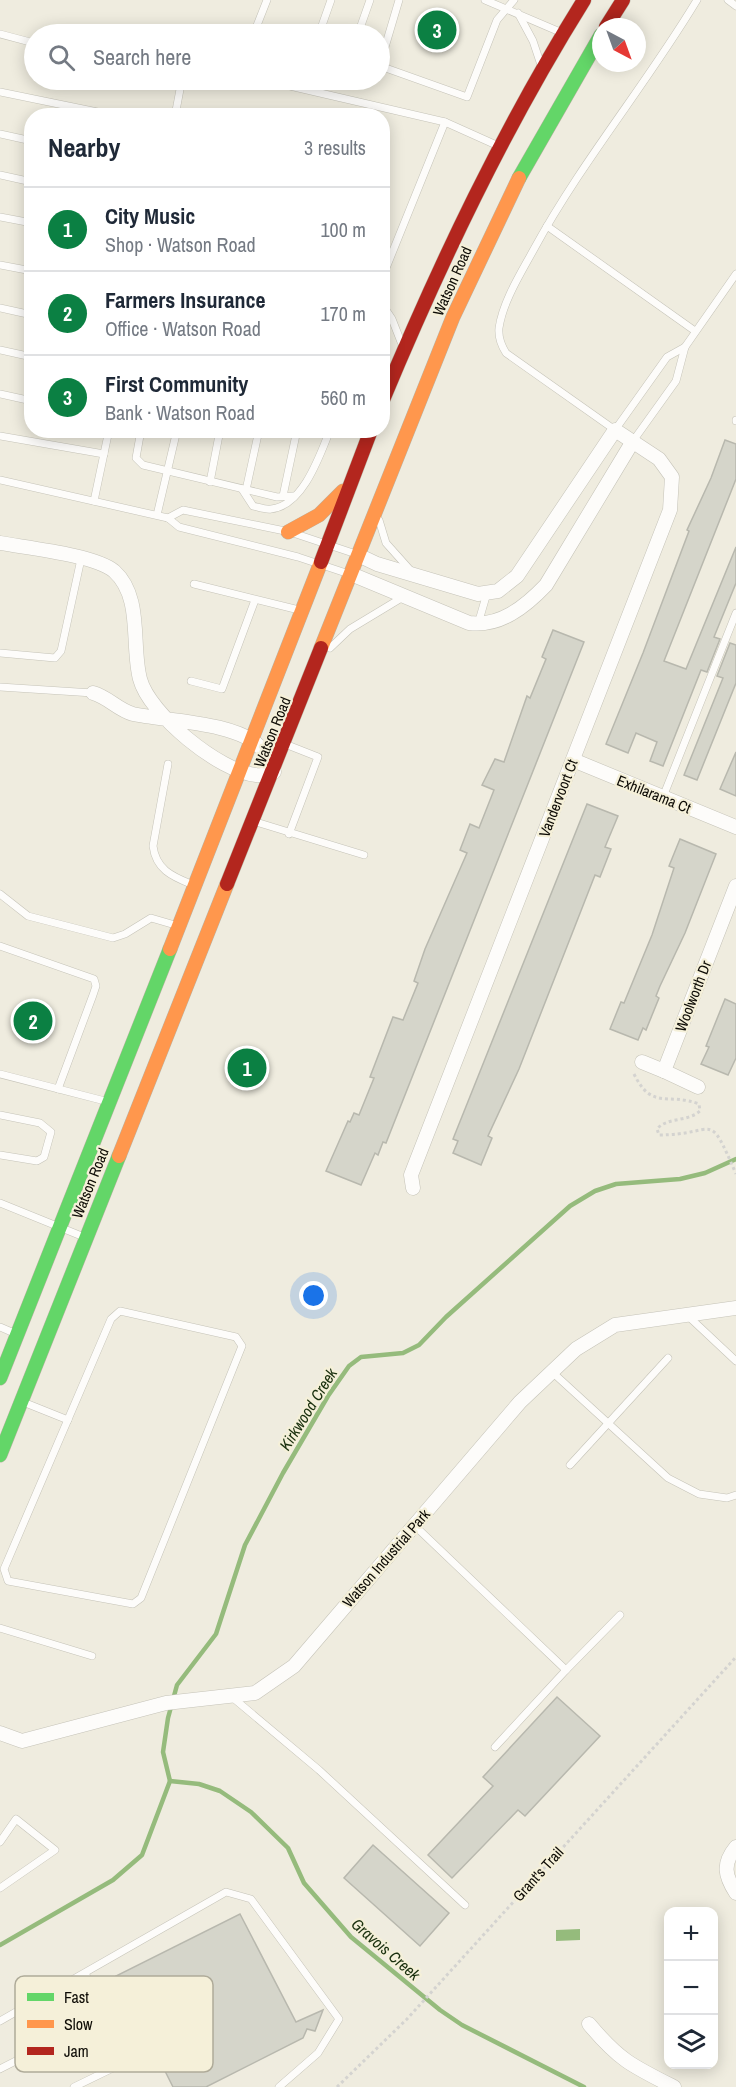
<!DOCTYPE html>
<html lang="en">
<head>
<meta charset="utf-8">
<style>
  body { margin:0; font-family:"Archivo Narrow",sans-serif; background:#f6f6f7; color:#1f2937 }
  .controls { position:absolute; right:18px; bottom:18px; display:grid; overflow:hidden; border-radius:12px; box-shadow:0 3px 15px #0003 }
  .controls button { width:54px; height:54px; display:grid; place-items:center; padding:0; border:0; border-bottom:2px solid #e0e1e3; background:#fff; color:#1f2937; font:30px sans-serif }
  .compass { position:absolute; left:592px; top:18px; width:54px; height:54px; border-radius:50%; background:#fff; box-shadow:0 3px 15px #0003; rotate:139deg }
  .you { position:absolute; left:314px; top:1296px; width:21px; height:21px; margin:-15px; border:4px solid #fff; border-radius:50%; background:#1a73e8; box-shadow:0 0 0 9px #1a73e833 }
  .badge { display:grid; place-items:center; width:39px; height:39px; border-radius:50%; background:#0b8043; color:#fff; font-size:20px; font-weight:700 }
  .pin { position:absolute; translate:-50% -50%; border:3px solid #fff; box-shadow:0 2px 6px #0006 }
  .list { margin:0; padding:0; list-style:none }
  h2 { display:flex; justify-content:space-between; align-items:center; height:78px; margin:0; padding:0 24px; font-size:26px }
  h2 small { font-size:20px; font-weight:400; color:#747a83 }
  .list li { display:grid; grid-template-columns:39px 1fr auto; gap:18px; align-items:center; box-sizing:border-box; height:84px; padding:0 24px; border-top:2px solid #e0e1e3 }
  .list b { display:block; font-size:22px; white-space:nowrap }
  .list p { margin:0; font-size:20px; white-space:nowrap; color:#747a83 }
  .list em { font-size:20px; font-style:normal; color:#747a83 }
  .icon { flex:none; width:33px; height:33px; fill:none; stroke:currentColor; stroke-width:2; stroke-linecap:round; stroke-linejoin:round }
  .map { position:relative; flex:none; width:736px; height:2087px; overflow:hidden }
  .search { position:absolute; background:#fff; box-shadow:0 3px 15px #0003; left:24px; top:24px; width:366px; height:66px; display:flex; align-items:center; gap:15px; box-sizing:border-box; padding:0 21px; border-radius:33px; color:#747a83; font-size:22px }
  .panel { position:absolute; background:#fff; box-shadow:0 3px 15px #0003; left:24px; top:108px; width:366px; height:330px; border-radius:24px }
  .map>svg:first-child { display:block }
  .water { fill:#95bb7c }
  .lines { fill:none; stroke-linecap:round; stroke-linejoin:round }
  .stream { stroke:#95bb7c; stroke-width:4.5 }
  .building { fill:#d5d5ca; stroke:#b8b8ae; stroke-width:1.5 }
  .lane-casing { stroke:#c5c3b8; stroke-width:8 }
  .street-casing { stroke:#c5c3b8; stroke-width:15 }
  .fast-casing { stroke:#bab3a4; stroke-width:15 }
  .slow-casing { stroke:#bab3a4; stroke-width:15 }
  .jam-casing { stroke:#bab3a4; stroke-width:15 }
  .path { stroke:#d4d3d0; stroke-width:3; stroke-dasharray:3 3; stroke-linecap:butt }
  .lane { stroke:#fdfcfa; stroke-width:7 }
  .street { stroke:#fdfcfa; stroke-width:14 }
  .fast { stroke:#63d668; stroke-width:14 }
  .slow { stroke:#ff974d; stroke-width:14 }
  .jam { stroke:#b3261e; stroke-width:14 }
  .labels { text-anchor:middle; dominant-baseline:central; stroke-width:4.5; stroke-linejoin:round; paint-order:stroke }
  .street-label { font-size:15px; fill:#0d0b05; stroke:#f5f0d9 }
  .water-label { font-size:16px; font-style:italic; fill:#1a300e; stroke:#f5f0d9 }
  .key { fill:#f5f0d9; stroke:#afab99; stroke-width:1.5 }
  .key-label { font-size:16px; fill:#0d0b05 }
</style>
</head>
<body>
<div class="map">
<svg width="736" height="2087" viewBox="0 0 736 2087">
  <rect width="100%" height="100%" fill="#efecdf"/>
  <path class="water" d="M580,1929V1940L556,1941V1930Z"/>
  <g class="lines">
    <g class="stream">
      <path d="M170,1781L163,1752L168,1718L177,1685L216,1634L245,1545L283,1473L328,1396L349,1366L361,1357L403,1353L419,1345L446,1317L570,1206L595,1191L616,1184L680,1179L705,1173L736,1159"/>
      <path d="M0,1945L113,1880L142,1855L170,1781L199,1784L220,1791L251,1812L288,1848L304,1883L351,1937L440,2010L462,2025L584,2087"/>
    </g>
  </g>
  <g class="building">
    <path d="M725,440L736,444V479L664,661L686,669L736,547V583L714,637L720,639L707,672L701,670L663,766L650,761L657,742L636,733L628,753L606,744L643,653L689,531L687,530L711,478Z"/>
    <path d="M553,630L584,642L386,1143L383,1142L378,1155L375,1153L361,1185L326,1171L348,1121L350,1122L354,1113L359,1115L374,1078L370,1077L393,1017L403,1020L418,983L414,981L425,949L467,853L460,850L470,824L479,828L494,790L482,785L495,759L504,762L527,696L530,698L546,659L542,657Z"/>
    <path d="M730,643L736,645V683L697,780L684,775L723,678L717,676Z"/>
    <path d="M736,752V796L720,789Z"/>
    <path d="M587,804L618,816L605,847L611,849L600,877L595,875L519,1069L488,1136L492,1138L481,1165L453,1153L458,1141L453,1139Z"/>
    <path d="M680,839L716,854L685,933L660,986L656,996L659,998L646,1030L643,1028L638,1040L610,1029L621,1002L624,1003L652,935L674,868L669,866Z"/>
    <path d="M725,999L736,1004V1058L728,1075L701,1064L709,1047L706,1046Z"/>
    <path d="M557,1697L600,1736L525,1816L518,1810L452,1878L428,1855L493,1786L483,1777Z"/>
    <path d="M373,1845L449,1913L420,1946L344,1878Z"/>
    <path d="M240,1914L296,2022L323,2010L315,2031L307,2029L303,2038L206,2087H173L140,2021L116,1986L121,1984L116,1976Z"/>
  </g>
  <g class="lines">
    <g class="lane-casing">
      <g id="lane">
        <path d="M485,0L560,32"/>
        <path d="M728,0L736,6"/>
        <path d="M518,13L533,41L540,62"/>
        <path d="M0,34L34,43"/>
        <path d="M258,34L254,33L267,0"/>
        <path d="M319,34L331,0"/>
        <path d="M358,34L370,0"/>
        <path d="M380,64L399,0"/>
        <path d="M380,66L467,97L497,20L514,0"/>
        <path d="M166,80L190,86L200,80"/>
        <path d="M264,80L445,122L494,144"/>
        <path d="M0,92L117,116"/>
        <path d="M175,116L181,84"/>
        <path d="M0,134L32,141"/>
        <path d="M0,175L32,182"/>
        <path d="M0,217L32,223"/>
        <path d="M547,226L695,331"/>
        <path d="M0,265L32,271"/>
        <path d="M382,278L445,122"/>
        <path d="M382,304L392,319L401,342"/>
        <path d="M0,308L32,315"/>
        <path d="M685,347L667,357L615,430L506,353C501,345 498,338 499,328C503,301 521,273 534,249C582,161 646,85 697,0"/>
        <path d="M0,350L32,357"/>
        <path d="M0,394L32,401"/>
        <path d="M736,420V421"/>
        <path d="M141,430L136,458L143,465L277,497L293,496"/>
        <path d="M0,436L104,454"/>
        <path d="M633,441L676,381L685,347L736,274"/>
        <path d="M0,480L168,518L179,527L298,557L349,574"/>
        <path d="M210,482L220,430"/>
        <path d="M242,489L253,506C258,507 266,510 271,509C303,506 320,455 330,430"/>
        <path d="M246,490L259,430"/>
        <path d="M283,496L297,430"/>
        <path d="M94,501L109,430"/>
        <path d="M157,515L177,430"/>
        <path d="M168,518L183,510L285,531"/>
        <path d="M379,520L386,543L411,571"/>
        <path d="M296,534L356,554"/>
        <path d="M194,584L299,610"/>
        <path d="M478,624L487,593"/>
        <path d="M330,648L350,629L403,597"/>
        <path d="M0,653L55,658L61,651L81,559"/>
        <path d="M191,681L222,689L255,600"/>
        <path d="M0,687L93,693"/>
        <path d="M285,744L318,757L289,834"/>
        <path d="M168,764L153,846C156,869 171,876 191,884"/>
        <path d="M663,797L736,613"/>
        <path d="M256,822L364,855"/>
        <path d="M0,894L28,916L113,938L125,934L151,918L175,925"/>
        <path d="M0,946L94,979L96,986L93,995L58,1089"/>
        <path d="M0,1074L105,1101"/>
        <path d="M0,1115L40,1123L51,1132L44,1157L37,1161L0,1155"/>
        <path d="M0,1203L84,1237"/>
        <path d="M120,1311L236,1337L242,1346L141,1598L133,1604L8,1581L4,1569L111,1319Z"/>
        <path d="M688,1316L736,1361"/>
        <path d="M0,1327L14,1333"/>
        <path d="M551,1371L668,1478L699,1494L727,1498L736,1495"/>
        <path d="M23,1402L68,1420"/>
        <path d="M570,1465L668,1358"/>
        <path d="M414,1525L566,1670L495,1747"/>
        <path d="M0,1628L92,1656"/>
        <path d="M566,1670L620,1615"/>
        <path d="M232,1697L319,1770L465,1905"/>
        <path d="M0,1842L16,1819L55,1850L0,1888"/>
        <path d="M0,2021L226,1892L251,1899L339,2019L318,2053L279,2087"/>
        <path d="M0,2069L112,2012"/>
        <path d="M74,2087L111,2069L127,2048L119,2023L85,1974"/>
      </g>
    </g>
    <g class="street-casing">
      <g id="street">
        <path d="M0,543C27,548 95,555 114,571C143,597 131,645 140,679C149,714 220,772 256,775C261,776 268,773 274,772C270,765 267,754 261,748C238,722 165,721 133,714C118,710 108,697 93,693"/>
        <path d="M358,555L377,564L478,594L498,591L517,576L615,430L659,459L672,477L670,510L411,1175L413,1188"/>
        <path d="M351,574L469,623C500,627 525,607 546,585L633,441"/>
        <path d="M573,760L736,827"/>
        <path d="M642,1062L664,1071"/>
        <path d="M698,1087L664,1071L736,886"/>
        <path d="M0,1733L22,1741L166,1703L255,1693L294,1666L520,1402L576,1349L615,1325L736,1308"/>
        <path d="M736,1847C722,1864 725,1876 736,1893"/>
        <path d="M589,2024C619,2060 632,2066 674,2087"/>
      </g>
    </g>
    <g class="fast-casing">
      <g id="fast">
        <path d="M519,178L601,35"/>
        <path d="M0,1378L170,949"/>
        <path d="M0,1455L119,1156"/>
      </g>
    </g>
    <g class="slow-casing">
      <g id="slow">
        <path d="M288,532L319,515L343,491"/>
        <path d="M321,648L453,317L519,178"/>
        <path d="M170,949L321,562"/>
        <path d="M119,1156L227,884"/>
      </g>
    </g>
    <g class="jam-casing">
      <g id="jam">
        <path d="M606,27L623,0"/>
        <path d="M382,402C440,263 504,128 584,0"/>
        <path d="M321,562L371,430"/>
        <path d="M227,884L321,648"/>
      </g>
    </g>
    <g class="path">
      <path d="M634,1074C652,1111 668,1092 699,1104L700,1111C688,1122 667,1117 657,1129L659,1135C718,1135 707,1107 736,1174"/>
      <path d="M337,2087L407,2019L736,1657"/>
    </g>
    <use href="#lane" class="lane"/>
    <use href="#street" class="street"/>
    <use href="#fast" class="fast"/>
    <use href="#slow" class="slow"/>
    <use href="#jam" class="jam"/>
  </g>
  <g class="labels">
    <g class="street-label">
      <text transform="translate(452 281) rotate(-66)">Watson Road</text>
      <text transform="translate(272 732) rotate(-68)">Watson Road</text>
      <text transform="translate(654 794) rotate(22)">Exhilarama Ct</text>
      <text transform="translate(558 798) rotate(-69)">Vandervoort Ct</text>
      <text transform="translate(693 996) rotate(-69)">Woolworth Dr</text>
      <text transform="translate(90 1183) rotate(-68)">Watson Road</text>
      <text transform="translate(386 1558) rotate(-49)">Watson Industrial Park</text>
      <text transform="translate(538 1874) rotate(-48)">Grant's Trail</text>
    </g>
    <g class="water-label">
      <text transform="translate(308 1409) rotate(-58)">Kirkwood Creek</text>
      <text transform="translate(386 1949) rotate(41)">Gravois Creek</text>
    </g>
  </g>
  <rect x="15" y="1976" width="198" height="96" rx="9" class="key"/>
  <rect x="27" y="1993" width="27" height="8" fill="#63d668"/>
  <rect x="27" y="2020" width="27" height="8" fill="#ff974d"/>
  <rect x="27" y="2047" width="27" height="8" fill="#b3261e"/>
  <g class="key-label">
    <text x="64" y="2003">Fast</text>
    <text x="64" y="2030">Slow</text>
    <text x="64" y="2057">Jam</text>
  </g>
</svg>
<div class="controls">
<button>+</button>
<button>−</button>
<button><svg class="icon" aria-label="layers" viewBox="0 0 24 24"><path d="M12 4l9 5-9 5-9-5zM3 14l9 5 9-5"/></svg></button>
</div>
<svg class="compass" viewBox="-18 -18 36 36"><path d="M0-13l5 13h-10z" fill="#e53935"/><path d="M0 13l5-13h-10z" fill="#747a83"/></svg>
<div class="you"></div>
<div class="pin badge" style="left:247px;top:1068px">1</div>
<div class="pin badge" style="left:33px;top:1021px">2</div>
<div class="pin badge" style="left:437px;top:30px">3</div>
<div class="search"><svg class="icon" aria-label="search" viewBox="0 0 24 24"><circle cx="10" cy="10" r="6"/><path d="M15 15l6 6"/></svg>Search here</div>
<section class="panel">
<h2>Nearby<small>3 results</small></h2>
<ul class="list">
<li><span class="badge">1</span><div><b>City Music</b><p>Shop · Watson Road</p></div><em>100 m</em></li>
<li><span class="badge">2</span><div><b>Farmers Insurance</b><p>Office · Watson Road</p></div><em>170 m</em></li>
<li><span class="badge">3</span><div><b>First Community</b><p>Bank · Watson Road</p></div><em>560 m</em></li>
</ul>
</section>
</div>
</body>
</html>
